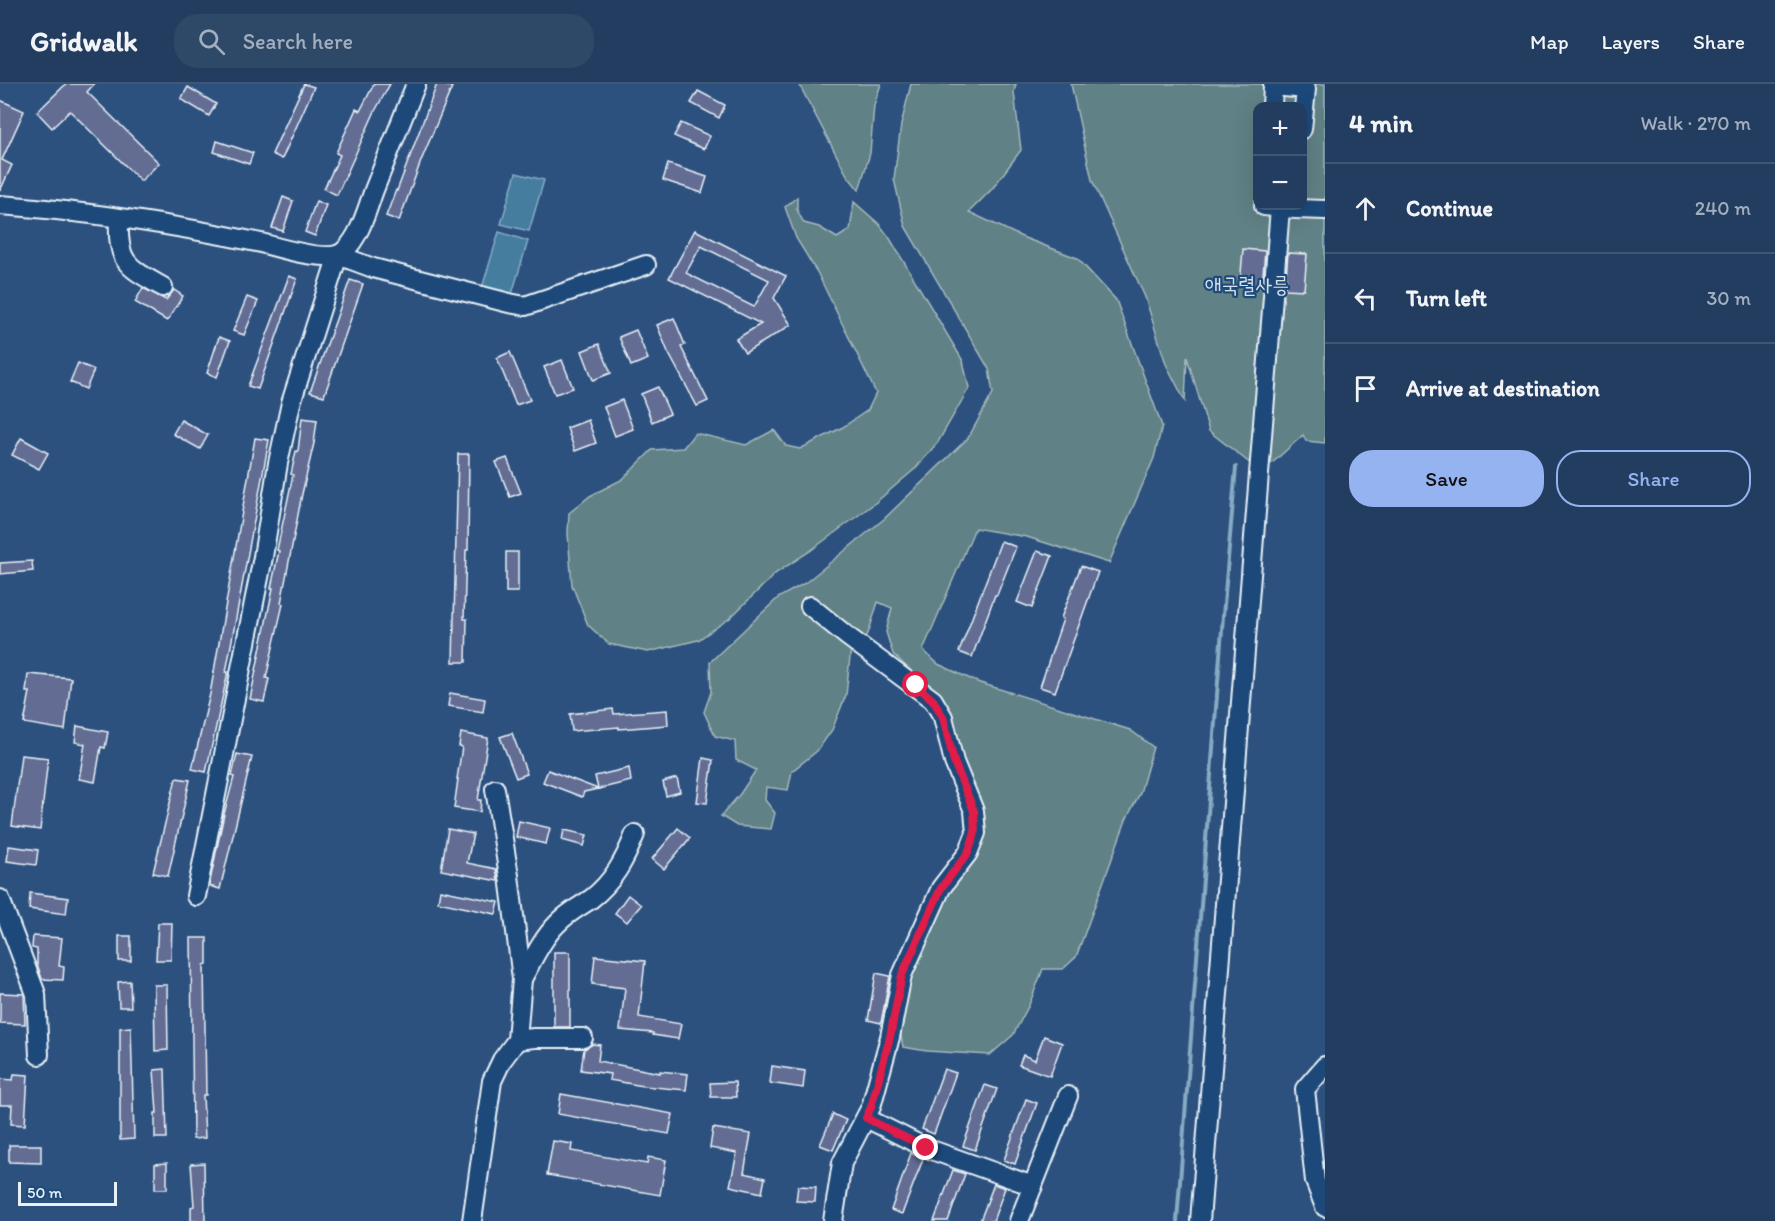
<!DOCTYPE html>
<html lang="en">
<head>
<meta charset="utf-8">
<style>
  body { margin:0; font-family:Itim,"Poor Story",sans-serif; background:#2e4868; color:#f1f3f6 }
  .controls { position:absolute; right:18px; top:18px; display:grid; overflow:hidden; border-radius:12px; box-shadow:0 6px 24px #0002 }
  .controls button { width:54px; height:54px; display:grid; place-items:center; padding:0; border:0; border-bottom:2px solid #3f5674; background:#223d5f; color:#f1f3f6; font:30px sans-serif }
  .scale { position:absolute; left:18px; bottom:15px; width:99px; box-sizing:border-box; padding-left:6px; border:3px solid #e8f1f8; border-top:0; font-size:16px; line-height:21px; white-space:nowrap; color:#e8f1f8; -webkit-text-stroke:4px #1f4a7a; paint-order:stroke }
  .stop { position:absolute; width:18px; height:18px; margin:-14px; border:4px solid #e11d48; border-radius:50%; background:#fff }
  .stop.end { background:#e11d48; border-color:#fff; box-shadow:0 2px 6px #0008 }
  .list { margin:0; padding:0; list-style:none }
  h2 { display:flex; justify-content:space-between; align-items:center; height:78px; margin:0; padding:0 24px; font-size:26px }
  h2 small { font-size:20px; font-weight:400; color:#a2aebd }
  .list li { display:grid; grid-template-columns:39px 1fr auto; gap:18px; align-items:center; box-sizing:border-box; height:90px; padding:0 24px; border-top:2px solid #3f5674 }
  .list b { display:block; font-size:22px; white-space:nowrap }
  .list em { font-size:20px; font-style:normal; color:#a2aebd }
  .actions { display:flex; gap:12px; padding:18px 24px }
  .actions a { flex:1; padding:14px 0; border:2px solid #95b2f1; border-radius:24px; text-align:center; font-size:21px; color:#95b2f1 }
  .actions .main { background:#95b2f1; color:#111 }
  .icon { flex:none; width:33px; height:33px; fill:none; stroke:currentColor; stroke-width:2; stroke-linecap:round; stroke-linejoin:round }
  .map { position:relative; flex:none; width:1325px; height:1137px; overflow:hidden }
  header { display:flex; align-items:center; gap:36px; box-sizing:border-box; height:84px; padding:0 30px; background:#223d5f; border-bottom:2px solid #3f5674 }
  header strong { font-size:28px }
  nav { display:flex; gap:33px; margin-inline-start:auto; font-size:21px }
  .search { width:420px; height:54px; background:#2e4868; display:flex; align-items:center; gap:15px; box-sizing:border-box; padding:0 21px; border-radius:24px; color:#a2aebd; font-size:22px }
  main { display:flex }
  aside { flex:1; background:#223d5f }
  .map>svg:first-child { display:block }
  .green { fill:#608185; stroke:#a4b9be; stroke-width:1.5; fill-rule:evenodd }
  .water { fill:#447d9f; stroke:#86abc3; stroke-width:1.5 }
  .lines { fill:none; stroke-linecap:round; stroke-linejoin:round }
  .stream { stroke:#86abc3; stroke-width:4 }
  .building { fill:#646d94; stroke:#e8f1f8; stroke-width:1.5; fill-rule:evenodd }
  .minor-casing { stroke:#e8f1f8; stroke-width:22 }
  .minor { stroke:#1f4a7a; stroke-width:18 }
  .route { stroke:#e11d48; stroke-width:8 }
  .labels { text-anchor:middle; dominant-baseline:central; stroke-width:4.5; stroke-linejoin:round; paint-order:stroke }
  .park-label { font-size:21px; fill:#d4e0e7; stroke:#1f4a7a }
</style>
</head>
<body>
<header>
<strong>Gridwalk</strong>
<div class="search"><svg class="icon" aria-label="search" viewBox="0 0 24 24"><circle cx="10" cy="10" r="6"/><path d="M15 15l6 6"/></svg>Search here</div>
<nav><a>Map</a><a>Layers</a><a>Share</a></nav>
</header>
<main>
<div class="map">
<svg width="1325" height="1137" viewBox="0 0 1325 1137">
  <rect width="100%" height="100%" fill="#2d517f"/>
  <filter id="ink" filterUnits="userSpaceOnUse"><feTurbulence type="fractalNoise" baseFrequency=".0167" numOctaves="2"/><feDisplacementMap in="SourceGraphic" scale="12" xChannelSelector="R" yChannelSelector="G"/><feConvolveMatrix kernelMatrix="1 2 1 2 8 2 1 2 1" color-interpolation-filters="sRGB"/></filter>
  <g filter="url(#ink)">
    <g class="green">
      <path d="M799,0H881L874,21L870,69L859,106L847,91Z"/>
      <path d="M911,0H1016L1014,8L1021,66L992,105L969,128L1022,153L1077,174L1116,216L1162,342L1154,374L1109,479L1027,453L975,444L923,566L938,580L977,598L1130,646L1153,663L1140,709L1126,736L1076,873L1063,885H1043L1029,921L1013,951L990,971L927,967L903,963L899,940L904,904L943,810L977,763L985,746L971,693L962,682L940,614L893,570L886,548L892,524L878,518L868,550L861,558L813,516L801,519L812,536L828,544L851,563L846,611L832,646L817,667L792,687L788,706L766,703L765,716L775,729L771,745L737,742L721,732L740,710L756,686L736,676L735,657L715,652L704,628L711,608L710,578L778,514L805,499L884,435L968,354L993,309L989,285L905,142L894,95L901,41Z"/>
      <path d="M1071,0H1325V359L1306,357L1303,351L1271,380H1251L1209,347L1187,273L1185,317L1166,280L1145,213L1092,96ZM1258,22H1302V122H1258Z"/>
      <path d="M797,113V126L804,139L819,143L837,154L850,146L854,118L879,140L889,153L963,277L969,304L938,358L916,384L875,419L810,467L776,489L730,534L698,556L648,568L609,560L588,541L572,501L568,450L569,429L590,412L623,395L652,366L683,364L695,349L746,361L774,346L786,362L800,365L843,343L868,326L876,309L817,188L796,154L785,123Z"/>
    </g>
    <g class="water">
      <path d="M516,89L544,96L529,147L501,140Z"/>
      <path d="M499,148L528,157L511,213L482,204Z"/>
    </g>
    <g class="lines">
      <path class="stream" d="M1177,1137L1223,532L1236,383"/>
    </g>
    <g class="building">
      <path d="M66,0H94L87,8L159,79L141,97L70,27L52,44L37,28Z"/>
      <path d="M304,0L314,3L282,75L272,70Z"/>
      <path d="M374,0H390L375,27L337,111L324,105L340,71L336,69L356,25L360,27Z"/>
      <path d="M437,0L452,3L421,77L399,137L386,132L396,106L397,107Z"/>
      <path d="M188,3L216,20L209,32L181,15Z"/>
      <path d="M698,7L725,21L719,34L691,19Z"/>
      <path d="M0,16L24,27L2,76L12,81L0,107Z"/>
      <path d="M681,39L710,52L704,65L674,52Z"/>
      <path d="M217,57L253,69L249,80L214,68Z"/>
      <path d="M668,80L707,93L702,109L663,96Z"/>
      <path d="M283,113L293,117L283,147L272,144Z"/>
      <path d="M316,117L326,121L315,152L305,148Z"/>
      <path d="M695,146L786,192L774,214L791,241L745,269L736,255L761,240L669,194ZM701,162L769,196L754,223L686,189Z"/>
      <path d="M1243,165L1265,167L1262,203L1240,201Z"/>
      <path d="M1288,169L1307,170L1304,206L1285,205Z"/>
      <path d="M289,192L297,195L258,305L248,302Z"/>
      <path d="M350,196L363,200L324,312L310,308Z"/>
      <path d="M143,204L166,216L174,206L183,212L167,237L135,218Z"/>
      <path d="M247,213L258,217L244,251L233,247Z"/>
      <path d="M674,234L685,261L681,263L708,317L697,322L668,268L657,241Z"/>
      <path d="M636,246L648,275L631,282L619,253Z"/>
      <path d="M219,253L230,257L217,293L207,289Z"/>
      <path d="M599,260L611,289L593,296L582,267Z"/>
      <path d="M510,268L530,316L516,321L497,274Z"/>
      <path d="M562,276L573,304L555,310L544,283Z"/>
      <path d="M78,279L94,286L86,305L70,298Z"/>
      <path d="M658,303L670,330L652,338L641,310Z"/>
      <path d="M622,316L633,345L615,352L604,323Z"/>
      <path d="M302,334L317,336L314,359L302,410L281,519L283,520L266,594L269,595L264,618L250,615L273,504H271L279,467L277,466L293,391L291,390L296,367H298Z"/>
      <path d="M181,336L208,351L200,365L173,350Z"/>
      <path d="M588,336L596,359L575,367L567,344Z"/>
      <path d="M21,354L48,369L39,385L12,371Z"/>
      <path d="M255,354L269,356L226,588H228L206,688L192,685L210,610Z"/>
      <path d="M458,370H469L468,466H466L464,535H467L466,578H453Z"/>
      <path d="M507,374L521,409L510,413L496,378Z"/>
      <path d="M1001,457L1016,463L997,511H995L972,573L959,568Z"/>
      <path d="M1037,467L1052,472L1032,524L1017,518Z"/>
      <rect x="506" y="468" width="12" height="40"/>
      <path d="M32,477L33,487L0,490V479Z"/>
      <path d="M1081,482L1098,488L1055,608L1040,603L1063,535L1061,534Z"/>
      <path d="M28,590L71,594L65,646L24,639L30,608H26Z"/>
      <path d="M450,609L485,615L483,628L448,622Z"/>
      <path d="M613,625L614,630L667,626L668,641L619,645V643L572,647L570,630Z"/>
      <path d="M77,642L108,648L105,664L101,663L95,698L79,695L85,660L75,658Z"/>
      <path d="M461,649L488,654L478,716H481L480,728L454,724L458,695H457L462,663L459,662Z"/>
      <path d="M512,649L527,690L516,694L500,653Z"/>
      <path d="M237,670L252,673L220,805L209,802L224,730L234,693L232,692Z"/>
      <path d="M21,671L48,674L40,746L12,742Z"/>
      <path d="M703,674L713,676L707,719L697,718Z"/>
      <path d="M629,684L631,697L598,705L595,692Z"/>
      <path d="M548,686L598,705L584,708L582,713L543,698Z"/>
      <path d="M176,694L190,696L168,792L153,789Z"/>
      <path d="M677,694L680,708L666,712L663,698Z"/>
      <path d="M519,737L550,744L546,760L516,753Z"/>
      <path d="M678,744L690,754L664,785L652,775Z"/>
      <path d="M448,745L473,750L467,779L496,785L498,797L441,786Z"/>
      <path d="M564,746L587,751L584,762L562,756Z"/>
      <path d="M9,762L38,766L36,781L7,777Z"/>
      <path d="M440,806L499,818L496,830L438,818Z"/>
      <path d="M30,809L68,814L66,830L29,825Z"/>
      <path d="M628,811L641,821L627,838L615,829Z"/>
      <path d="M158,839H172L171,876H156Z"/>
      <path d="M33,852L62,854L59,882L64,883L63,896L42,895L37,880V865L32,864Z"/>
      <rect x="119" y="852" width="12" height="25"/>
      <path d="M191,854H207V880L204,881L206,1011H203L205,1054L193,1055Z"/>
      <rect x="554" y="868" width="16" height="75"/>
      <path d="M595,872L645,877L639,933L681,940L678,955L653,951V949L620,946L625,904L592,900Z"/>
      <path d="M876,889L890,892L881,939L868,936Z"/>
      <path d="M130,897L131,923H119L118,898Z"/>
      <path d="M154,901H167L168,966L155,967Z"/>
      <path d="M0,909L24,910L25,940L0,939Z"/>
      <path d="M131,943L134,1055L120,1056V944Z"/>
      <path d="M1044,952L1062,959L1050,992L1019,981L1023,971L1035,976Z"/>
      <path d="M593,960L600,961L598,977L660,989V987L688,990L686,1006L643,1002L609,996L610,990L581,986L584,965Z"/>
      <path d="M772,982L805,987L803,1004L770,999Z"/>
      <path d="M165,985L167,1054H155V1029H157L154,986Z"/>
      <path d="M944,985L956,989L934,1050L922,1045Z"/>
      <path d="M14,990L28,991L25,1041L11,1040L12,1021H0V995L13,996Z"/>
      <path d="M735,998L736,1013H711L710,999Z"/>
      <path d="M985,1001L997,1005L975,1066L963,1062Z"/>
      <path d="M561,1010L673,1030L669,1050L558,1030Z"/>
      <path d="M1026,1015L1037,1019L1015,1080L1004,1076Z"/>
      <path d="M833,1030L846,1036L833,1066L820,1061Z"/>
      <path d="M713,1044L751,1050L744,1089L765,1094L762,1109L730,1102L737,1069L710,1064Z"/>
      <path d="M553,1057L572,1060L571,1067L647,1080L648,1073L666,1076L660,1111L547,1091Z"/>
      <path d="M9,1061H41V1079L9,1078Z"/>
      <path d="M911,1069L923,1075L902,1130L891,1126Z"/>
      <path d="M167,1079V1105H155V1080Z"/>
      <path d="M204,1079L205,1137H191V1123L194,1122L191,1080Z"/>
      <path d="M953,1086L965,1090L948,1137H934Z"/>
      <path d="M994,1100L1005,1104L993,1137H980Z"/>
      <path d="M798,1102L816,1103L815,1118L796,1117Z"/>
    </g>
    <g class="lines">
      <g class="minor-casing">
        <g id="minor">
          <path d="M1272,22L1273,2L1306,5L1302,45"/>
          <path d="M0,121C87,127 175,141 261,159C280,164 330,180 344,167C360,153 367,125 374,106C388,71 402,35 416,0"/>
          <path d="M1264,122L1296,125L1297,122"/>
          <path d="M1296,125L1325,126"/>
          <path d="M119,135C117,180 128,183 163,203"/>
          <path d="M810,522L847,552L933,616L943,633L954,678L974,727L976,749L968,769L941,804L902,891L890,953L871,1023L842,1079L833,1137"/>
          <path d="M196,812L263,473L278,379L291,319L338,171L373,184L509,219L525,222L646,181"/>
          <path d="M0,815L36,910L39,971"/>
          <path d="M522,895C532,877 542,855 557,840C567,829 579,823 591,815C613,798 625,776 635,750"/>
          <path d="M517,956L534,954H583"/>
          <path d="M1325,982L1305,1005L1315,1097L1325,1123"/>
          <path d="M866,1034L926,1064L1033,1102"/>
          <path d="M472,1137L492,997L502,976L517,956L522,895L509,792L495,705"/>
          <path d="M1019,1137L1068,1012"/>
          <path d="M1200,1137L1280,124"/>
        </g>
      </g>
      <use href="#minor" class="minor"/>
    </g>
  </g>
  <g class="lines" filter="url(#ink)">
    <path class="route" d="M916,601L933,616L943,633L954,678L974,727L975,749L968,769L941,804L902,891L890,953L871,1023L866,1034L926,1064"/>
  </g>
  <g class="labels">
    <g class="park-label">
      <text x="1247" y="200">애국렬사릉</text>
    </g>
  </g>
</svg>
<div class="controls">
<button>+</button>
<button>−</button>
</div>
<div class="scale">50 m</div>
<div class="stop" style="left:916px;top:601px"></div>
<div class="stop end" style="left:926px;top:1064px"></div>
</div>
<aside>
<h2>4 min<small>Walk · 270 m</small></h2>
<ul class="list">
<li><svg class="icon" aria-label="ahead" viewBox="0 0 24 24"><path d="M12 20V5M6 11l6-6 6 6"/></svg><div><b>Continue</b></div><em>240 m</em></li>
<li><svg class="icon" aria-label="left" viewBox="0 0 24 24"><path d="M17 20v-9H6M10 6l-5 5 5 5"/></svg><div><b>Turn left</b></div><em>30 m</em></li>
<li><svg class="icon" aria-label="arrive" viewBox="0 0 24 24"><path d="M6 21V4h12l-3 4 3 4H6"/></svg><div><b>Arrive at destination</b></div></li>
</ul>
<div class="actions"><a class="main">Save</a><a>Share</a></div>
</aside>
</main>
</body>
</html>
